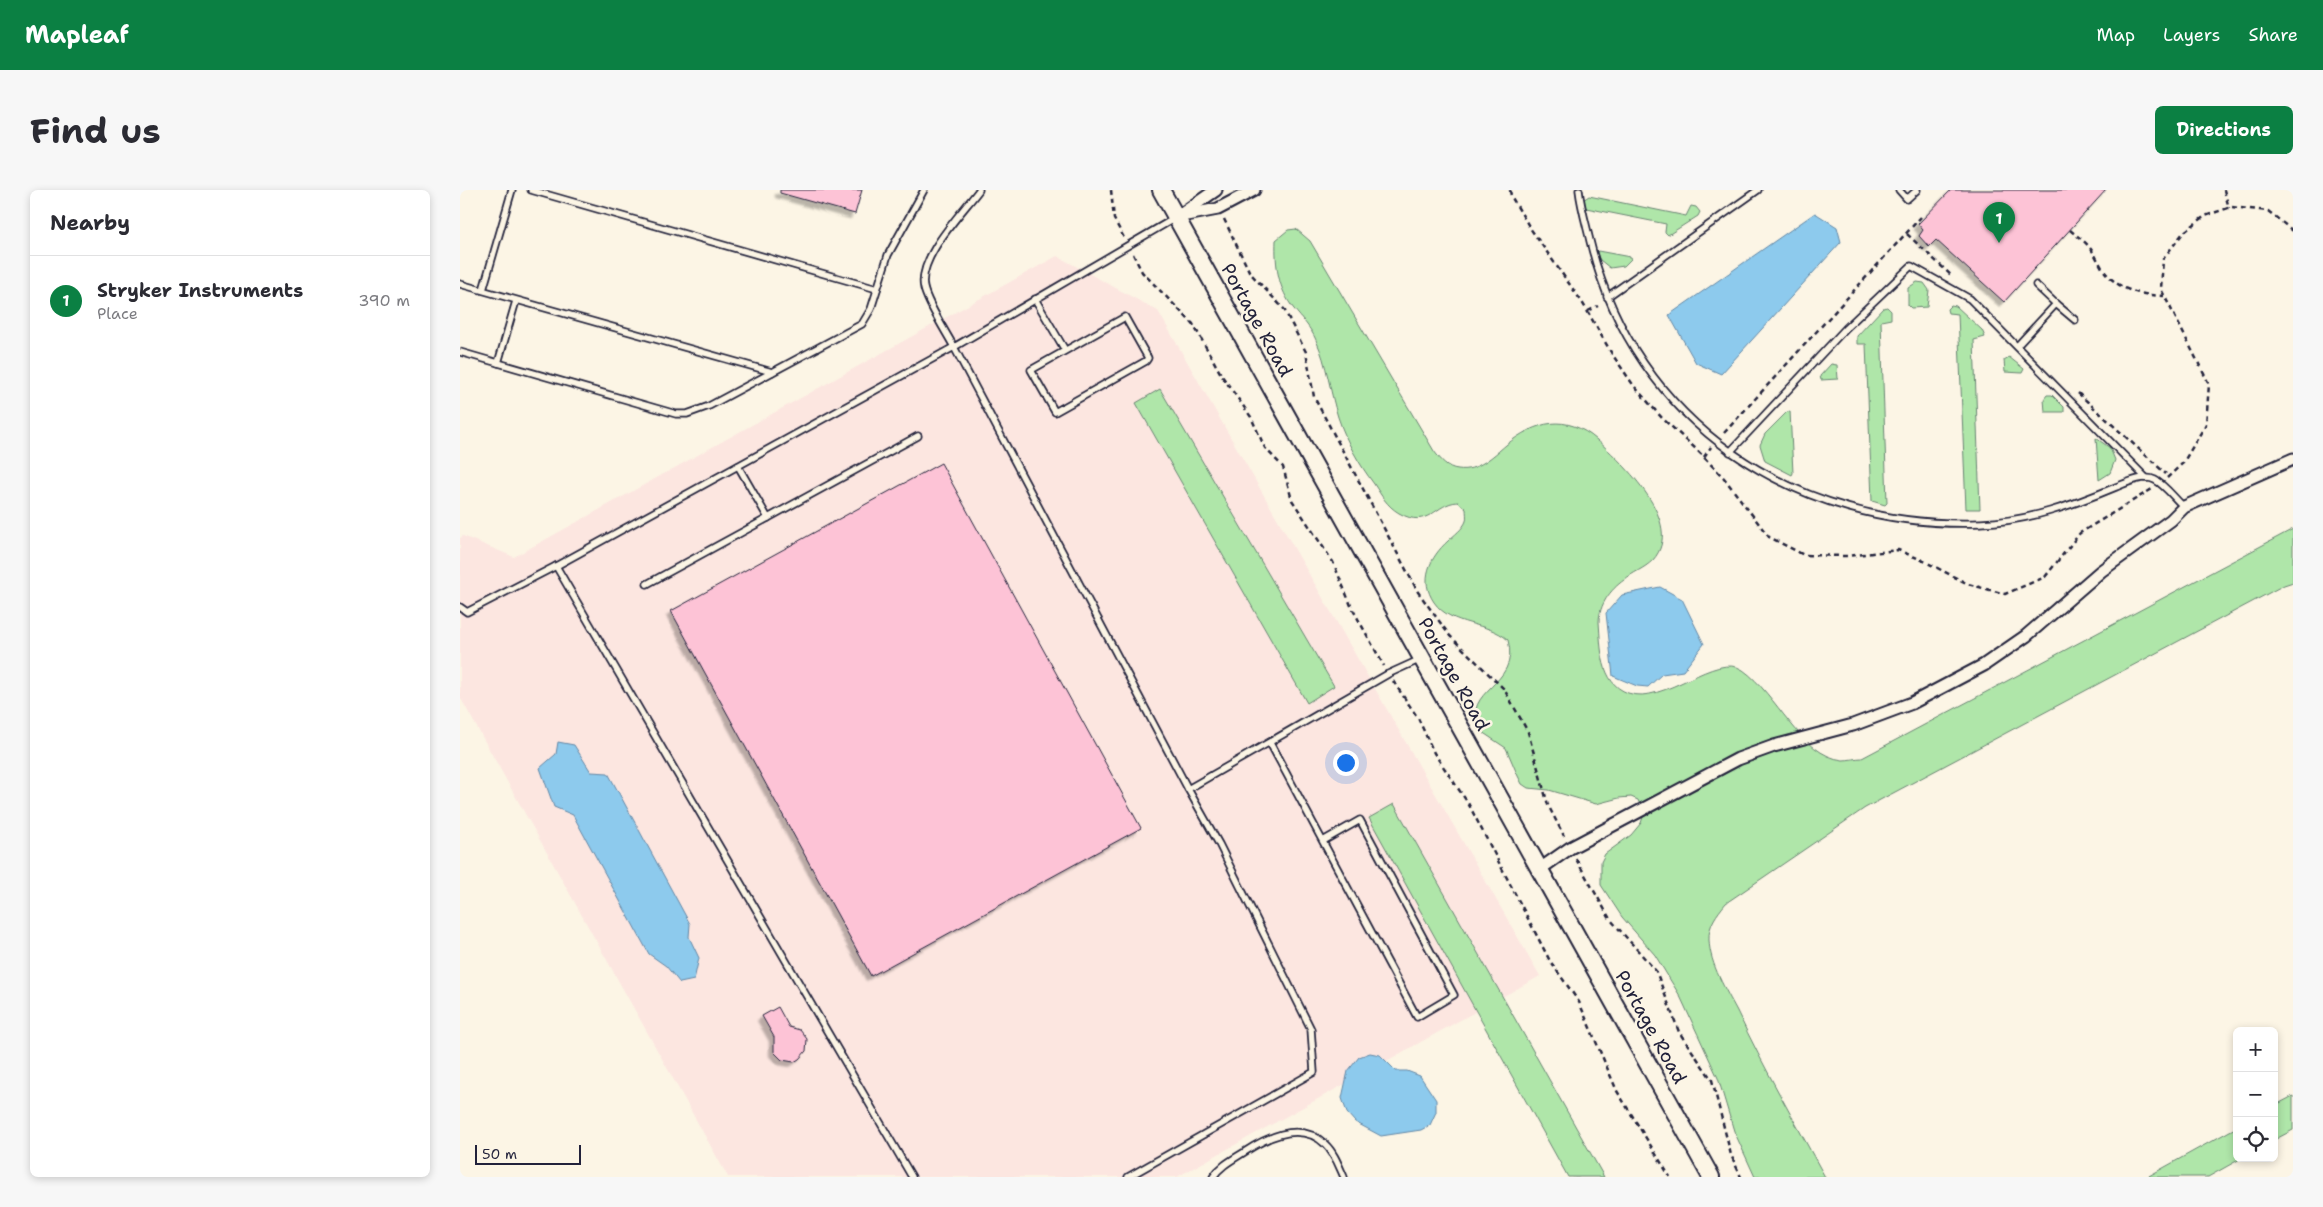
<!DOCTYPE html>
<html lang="en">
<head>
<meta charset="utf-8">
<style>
  body { margin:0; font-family:"Shantell Sans",sans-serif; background:#f7f7f7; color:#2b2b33 }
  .controls { position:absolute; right:15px; bottom:15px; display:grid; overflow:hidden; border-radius:8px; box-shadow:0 2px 8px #0003 }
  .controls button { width:45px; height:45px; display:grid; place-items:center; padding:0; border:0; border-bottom:1px solid #e1e1e2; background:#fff; color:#2b2b33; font:25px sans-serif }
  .scale { position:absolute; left:15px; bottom:12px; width:106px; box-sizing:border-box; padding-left:5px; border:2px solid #22223b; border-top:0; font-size:14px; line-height:18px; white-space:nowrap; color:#22223b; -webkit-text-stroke:4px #fcf5e5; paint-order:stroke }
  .you { position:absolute; left:885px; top:572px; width:18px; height:18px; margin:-12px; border:4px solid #fff; border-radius:50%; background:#1a73e8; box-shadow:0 0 0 8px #1a73e833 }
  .badge { display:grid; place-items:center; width:32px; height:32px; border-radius:50%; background:#0b8043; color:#fff; font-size:16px; font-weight:700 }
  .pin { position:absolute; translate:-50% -41px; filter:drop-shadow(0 1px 2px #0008) }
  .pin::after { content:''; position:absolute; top:26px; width:18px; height:15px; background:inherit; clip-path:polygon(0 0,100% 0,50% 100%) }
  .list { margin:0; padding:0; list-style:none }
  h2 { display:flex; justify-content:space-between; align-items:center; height:65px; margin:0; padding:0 20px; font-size:21px }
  h2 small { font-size:16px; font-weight:400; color:#7c7c81 }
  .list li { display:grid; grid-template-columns:32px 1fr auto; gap:15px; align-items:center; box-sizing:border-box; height:90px; padding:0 20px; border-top:1px solid #e1e1e2 }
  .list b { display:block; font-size:19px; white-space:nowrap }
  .list p { margin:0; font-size:16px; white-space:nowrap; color:#7c7c81 }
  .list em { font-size:16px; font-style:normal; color:#7c7c81 }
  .icon { flex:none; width:28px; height:28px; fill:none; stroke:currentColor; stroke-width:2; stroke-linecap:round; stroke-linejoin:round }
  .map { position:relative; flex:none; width:1833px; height:987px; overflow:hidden; border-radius:8px }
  header { display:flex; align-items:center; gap:30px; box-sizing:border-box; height:70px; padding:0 25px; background:#0b8043; color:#fff }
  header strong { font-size:24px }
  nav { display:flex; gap:28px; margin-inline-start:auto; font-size:18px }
  .intro { display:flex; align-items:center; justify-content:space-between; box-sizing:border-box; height:120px; padding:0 30px }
  h1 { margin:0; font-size:35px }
  .button { padding:12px 22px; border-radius:8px; background:#0b8043; color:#fff; font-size:18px; font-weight:700 }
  main { display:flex; gap:30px; padding:0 30px }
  aside { flex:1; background:#fff; border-radius:8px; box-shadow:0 2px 8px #0003 }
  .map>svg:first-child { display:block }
  .built { fill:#fce6e0 }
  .green { fill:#afe6a9; stroke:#688472 }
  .water { fill:#8dcaed; stroke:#6287a6 }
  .building { fill:#fdc3d6; stroke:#22223b; filter:url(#shadow) }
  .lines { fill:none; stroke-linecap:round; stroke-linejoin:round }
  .lane-casing { stroke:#22223b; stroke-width:9 }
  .street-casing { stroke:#22223b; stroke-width:15 }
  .secondary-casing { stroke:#22223b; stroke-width:20 }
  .path { stroke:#22223b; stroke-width:2.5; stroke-dasharray:5 4; stroke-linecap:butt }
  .lane { stroke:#fcf5e5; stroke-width:5.5 }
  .street { stroke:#fcf5e5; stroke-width:11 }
  .secondary { stroke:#fcf5e5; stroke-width:16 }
  .labels { text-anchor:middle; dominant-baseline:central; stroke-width:5; stroke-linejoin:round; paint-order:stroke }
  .street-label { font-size:19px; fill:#22223b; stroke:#fcf5e5 }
</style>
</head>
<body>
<header>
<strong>Mapleaf</strong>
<nav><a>Map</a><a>Layers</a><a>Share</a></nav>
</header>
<div class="intro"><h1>Find us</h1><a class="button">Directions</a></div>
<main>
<aside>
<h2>Nearby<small></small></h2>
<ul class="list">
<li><span class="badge">1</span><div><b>Stryker Instruments</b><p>Place</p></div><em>390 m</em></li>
</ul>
</aside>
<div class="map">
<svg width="1833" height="987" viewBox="0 0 1833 987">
  <defs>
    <filter id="shadow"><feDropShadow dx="-4.5" dy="4.5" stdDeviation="1" flood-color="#0004"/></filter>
  </defs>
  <rect width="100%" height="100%" fill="#fcf5e5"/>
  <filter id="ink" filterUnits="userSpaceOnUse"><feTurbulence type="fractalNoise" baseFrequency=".02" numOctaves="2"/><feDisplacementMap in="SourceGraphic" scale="10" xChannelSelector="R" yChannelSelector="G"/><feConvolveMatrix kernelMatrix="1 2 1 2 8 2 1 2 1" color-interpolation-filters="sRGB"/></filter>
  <g filter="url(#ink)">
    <path class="built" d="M597,66L698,121L1080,786L717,987H268L0,507V348L3,346L54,367Z"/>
    <g class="green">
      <path d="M1129,6L1226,26L1231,16L1236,17L1240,22L1238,26L1208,45L1205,42L1206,34L1126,18L1123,10Z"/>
      <path d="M836,39L850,51L974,261C980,269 987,278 998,279C1017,282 1033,266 1046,255C1076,231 1106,223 1137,250C1163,273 1226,333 1193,370C1184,379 1173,382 1164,390C1150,400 1139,415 1139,432C1141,458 1140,493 1168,503C1204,516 1256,461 1283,480C1316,503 1341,566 1383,570C1389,570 1396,568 1402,568L1833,339V392L1824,395L1405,618L1266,713C1257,724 1248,735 1249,750C1250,775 1266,800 1277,821C1304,878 1335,932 1365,987H1295L1274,941L1258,888L1220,806L1195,765L1162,727L1141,695V672L1145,664L1171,645L1181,633L1184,624L1178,610L1171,607L1159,608L1136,614L1089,600L1068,598L1062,594L1058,586L1046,558L1019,540C1000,498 1061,497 1048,450C1028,431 991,437 974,412C959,390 970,367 988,351C994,345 1003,339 1006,331C1007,327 1006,322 1006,319L998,312C975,313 969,340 939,323C927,316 921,305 914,294C899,274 886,251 878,227C870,202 867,174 856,150C851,138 842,129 834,119C818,99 815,75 816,50L828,40Z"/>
      <path d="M1138,61L1170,67L1171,69L1164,76L1150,78L1140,70L1136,63Z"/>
      <path d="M1457,92L1464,93L1469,100L1467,117L1451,118L1448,115V98Z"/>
      <path d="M1491,115L1496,116L1522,140L1525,147L1514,150L1520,319H1506L1498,124L1488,123L1487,119Z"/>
      <path d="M1427,117L1431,121V129L1421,131L1427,313L1425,315L1412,311L1406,154H1397V146L1423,118Z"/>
      <path d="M1549,167L1564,179L1562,183L1545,182L1544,170Z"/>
      <path d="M1371,174L1377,175L1378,189L1361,190L1360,186Z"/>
      <path d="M700,199L874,496L847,513L676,213Z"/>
      <path d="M1587,205H1592L1604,217V222H1585L1584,209Z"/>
      <path d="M1330,221L1333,283L1332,285L1305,271L1300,255L1305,244L1327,222Z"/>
      <path d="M1636,248L1650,258L1655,270L1650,283L1639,290Z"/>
      <path d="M934,614L1144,987H1108L909,628Z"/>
      <path d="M1833,906V940L1814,950V916Z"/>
      <path d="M1777,937V968H1782L1748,987H1687Z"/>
    </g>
    <g class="water">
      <path d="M1355,23L1377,37L1381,52L1261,184L1236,173L1209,125Z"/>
      <path d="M1200,397L1222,409L1244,454L1223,481L1202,484L1188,497L1177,496L1153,486L1146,423L1162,405Z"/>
      <path d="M98,552L114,555L131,582L148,583L230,734L229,747L239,768L234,790L220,793L206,776L189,764L113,625L94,617L80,578L96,564Z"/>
      <path d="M910,863L920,865L936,881H947L960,886L976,910V922L970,935L961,940L921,946L895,932L887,923L882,908L888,881L899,867Z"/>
    </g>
    <g class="building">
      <path d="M320,0H402L395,24L320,3Z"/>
      <path d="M1491,0H1646L1544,112L1476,50L1469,57L1459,46L1463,40L1458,34Z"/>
      <path d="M481,273L681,638L411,786L211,421Z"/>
      <path d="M318,817L329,837L340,840L347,849L346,861L339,869L334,872L322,870L314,862V847L302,826Z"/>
    </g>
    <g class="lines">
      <g class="lane-casing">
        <g id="lane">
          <path d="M71,0L417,99"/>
          <path d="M519,0C502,23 457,68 464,98C467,113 486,142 494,157L715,28"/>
          <path d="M1119,0C1121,17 1126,34 1130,51C1174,234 1337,340 1521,333C1569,331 1613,315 1656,297C1666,293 1684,284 1695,290C1705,295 1715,309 1724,317"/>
          <path d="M1439,0L1447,9L1457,0"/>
          <path d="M0,94L312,182"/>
          <path d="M23,100L52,0"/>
          <path d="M1147,107L1298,0"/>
          <path d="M575,109L605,160"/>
          <path d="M1596,114L1615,130"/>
          <path d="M665,127L688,168L686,171L595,222L571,180Z"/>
          <path d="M1557,156L1596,114L1576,95"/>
          <path d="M0,162L216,224H227L249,216L402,134L411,119L428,65L464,0"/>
          <path d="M38,173L56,111"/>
          <path d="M1270,262L1386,138L1451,76L1510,109L1686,288"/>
          <path d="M278,276L308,328L458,246"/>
          <path d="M96,376L452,987"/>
          <path d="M187,394L308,328"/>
          <path d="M0,417L7,422L96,376L494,157L728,599"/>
          <path d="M810,553L957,827L994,805L900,630L863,651"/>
          <path d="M668,987L854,882L851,839L759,654L728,599L928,484L961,469"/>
          <path d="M753,987C761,975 774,969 786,961C809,946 841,931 865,954C874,962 879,976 884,987"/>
        </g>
      </g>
      <g class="street-casing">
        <g id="street">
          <path d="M720,25L756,0"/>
          <path d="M716,27L758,19L794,0"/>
          <path d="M1080,679L1110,658L1278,569L1314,556L1393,535L1452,513L1524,475L1566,446L1641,381L1711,330L1724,317L1833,269"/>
        </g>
      </g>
      <g class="secondary-casing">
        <path id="secondary" d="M701,0L1251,987"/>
      </g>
      <g class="path">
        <path d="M651,0L654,29L664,48"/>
        <path d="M1050,0L1051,6L1070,38L1122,112L1152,164L1174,196L1202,228L1236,259L1264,288L1309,347L1344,365L1387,366L1438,360L1462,370L1508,394L1545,404L1585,387L1620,343L1692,299"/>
        <path d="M1764,0L1769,18"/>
        <path d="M764,29L790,83L824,119L846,162L854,207L958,402L990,446L1044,499L1068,542L1088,615L1104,646"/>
        <path d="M1610,40C1617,46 1625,51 1630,58C1636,65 1639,74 1645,82C1660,101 1681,105 1704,106"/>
        <path d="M1447,44L1493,87"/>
        <path d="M673,64L682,82L733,134L762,186L791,227L805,258L823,277L832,310L873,372L892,418L924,476"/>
        <path d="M1128,121L1138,116"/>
        <path d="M1618,203L1706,284"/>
        <path d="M1264,243L1461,27"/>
        <path d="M1244,267L1251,257"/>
        <path d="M1707,288L1723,273L1746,234L1749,194L1701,99L1703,69L1723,43L1745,26L1771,17L1808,21L1833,41"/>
        <path d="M933,491L958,528L974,563L1008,613L1090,771L1119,812L1157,901L1210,987"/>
        <path d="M1116,669L1150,729L1196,781L1219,842L1252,890L1271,965L1281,987"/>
      </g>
      <use href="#lane" class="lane"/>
      <use href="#street" class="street"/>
      <use href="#secondary" class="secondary"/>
    </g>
  </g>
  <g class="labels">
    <g class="street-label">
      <text transform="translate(797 130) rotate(61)">Portage Road</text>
      <text transform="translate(994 484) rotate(61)">Portage Road</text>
      <text transform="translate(1191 837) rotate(61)">Portage Road</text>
    </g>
  </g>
</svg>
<div class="controls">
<button>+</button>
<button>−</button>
<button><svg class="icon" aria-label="locate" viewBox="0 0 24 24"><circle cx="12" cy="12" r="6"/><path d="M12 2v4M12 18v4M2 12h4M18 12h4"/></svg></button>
</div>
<div class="scale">50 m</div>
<div class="you"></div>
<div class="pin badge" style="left:1539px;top:53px">1</div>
</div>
</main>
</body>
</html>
